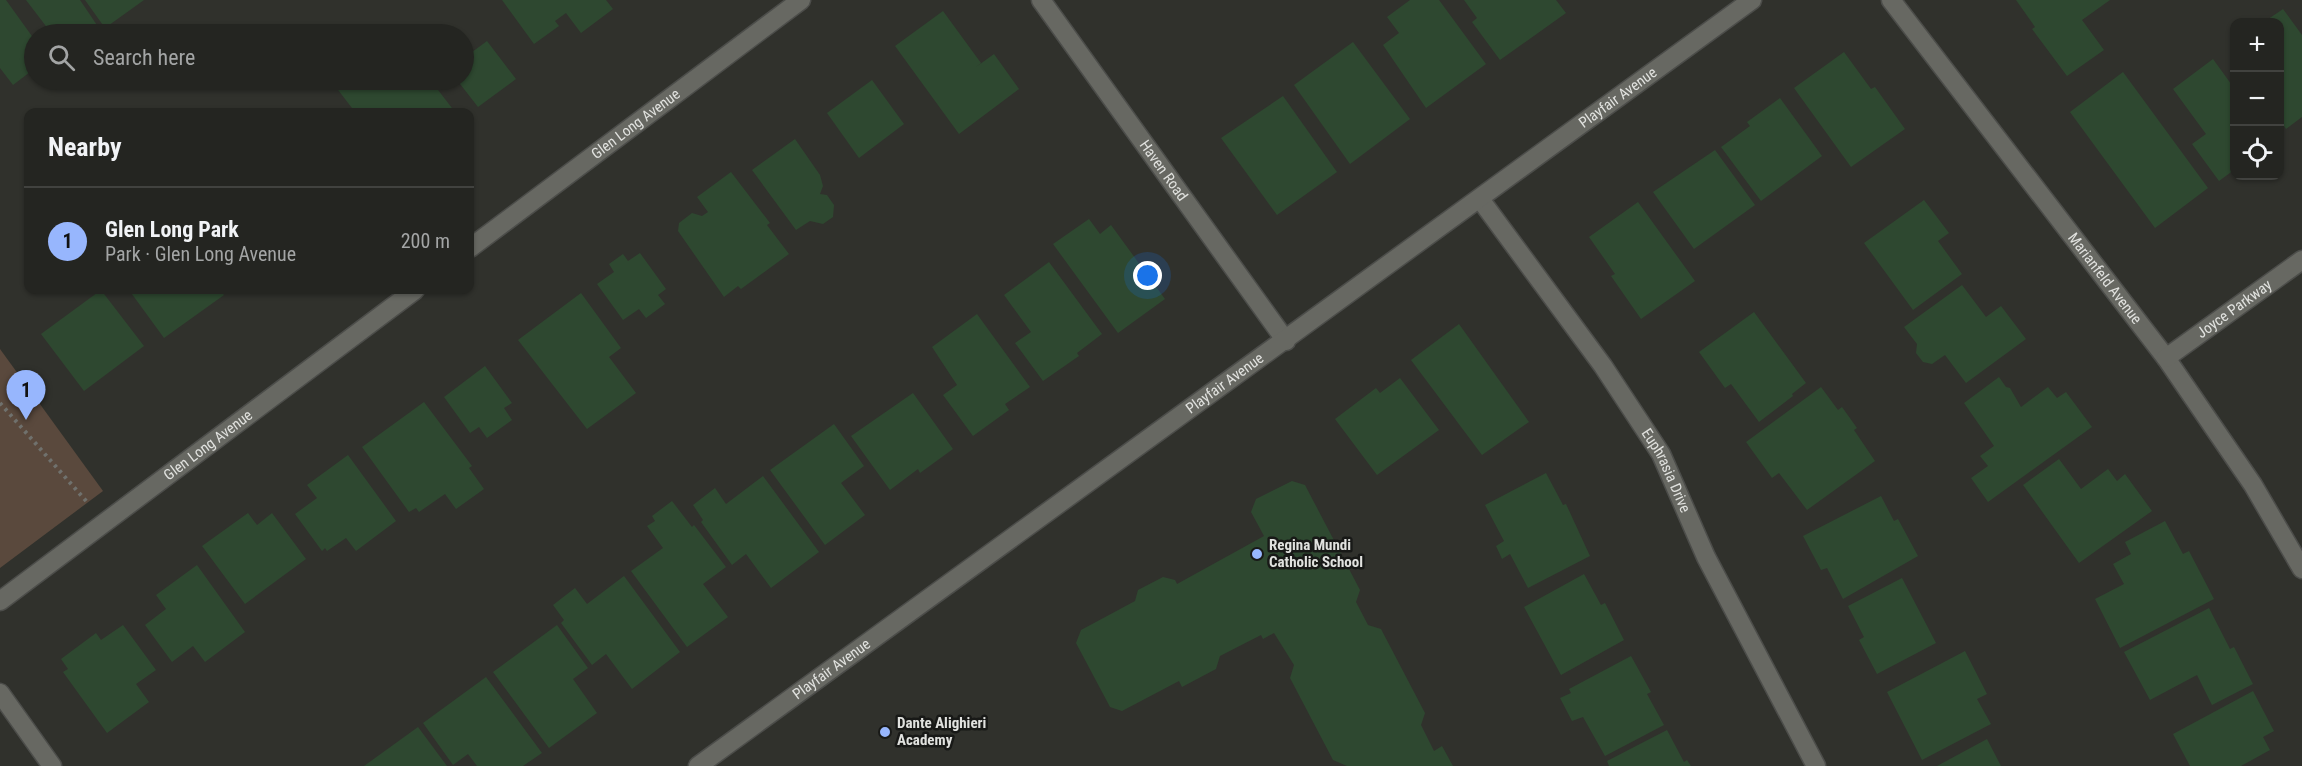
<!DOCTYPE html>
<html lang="en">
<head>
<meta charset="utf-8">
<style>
  body { margin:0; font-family:"Roboto Condensed",sans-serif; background:#2c2d2a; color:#f1f3f6 }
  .controls { position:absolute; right:18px; top:18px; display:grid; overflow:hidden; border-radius:12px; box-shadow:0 2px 4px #0004 }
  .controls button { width:54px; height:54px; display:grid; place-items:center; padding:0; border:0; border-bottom:2px solid #41423f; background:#242521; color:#f1f3f6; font:30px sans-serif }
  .you { position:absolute; left:1148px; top:276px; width:21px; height:21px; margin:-15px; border:4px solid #fff; border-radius:50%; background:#1a73e8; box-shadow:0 0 0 9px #1a73e833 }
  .badge { display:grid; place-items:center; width:39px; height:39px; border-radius:50%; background:#97b6fd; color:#111; font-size:20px; font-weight:700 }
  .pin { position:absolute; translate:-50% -50px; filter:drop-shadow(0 2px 3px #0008) }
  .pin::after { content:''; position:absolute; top:32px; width:21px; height:18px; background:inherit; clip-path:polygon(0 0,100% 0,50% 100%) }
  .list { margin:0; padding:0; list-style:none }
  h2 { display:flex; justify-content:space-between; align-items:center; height:78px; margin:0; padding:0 24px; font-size:26px }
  h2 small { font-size:20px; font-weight:400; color:#a3a5a5 }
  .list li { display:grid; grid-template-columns:39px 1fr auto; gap:18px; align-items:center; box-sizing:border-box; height:108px; padding:0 24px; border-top:2px solid #41423f }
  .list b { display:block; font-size:22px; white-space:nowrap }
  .list p { margin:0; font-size:20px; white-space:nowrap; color:#a3a5a5 }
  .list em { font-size:20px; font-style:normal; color:#a3a5a5 }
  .icon { flex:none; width:33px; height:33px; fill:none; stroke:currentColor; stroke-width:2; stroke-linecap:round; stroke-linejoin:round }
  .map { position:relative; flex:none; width:2302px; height:766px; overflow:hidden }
  .search { position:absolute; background:#242521; box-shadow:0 2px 4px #0004; left:24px; top:24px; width:450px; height:66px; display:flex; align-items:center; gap:15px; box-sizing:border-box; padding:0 21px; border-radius:33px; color:#a3a5a5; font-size:22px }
  .panel { position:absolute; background:#242521; box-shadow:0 2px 4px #0004; left:24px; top:108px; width:450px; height:186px; border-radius:12px }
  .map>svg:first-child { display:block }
  .green { fill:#5a493d }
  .building { fill:#2e4830 }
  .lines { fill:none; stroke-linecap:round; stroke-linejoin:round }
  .minor-casing { stroke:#4c4d4a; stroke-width:21 }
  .path { stroke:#70716d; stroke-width:4; stroke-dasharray:3 4.5; stroke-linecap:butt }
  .minor { stroke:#676862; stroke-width:18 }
  .poi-dot { fill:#97b6fd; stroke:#181917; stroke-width:2 }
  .labels { text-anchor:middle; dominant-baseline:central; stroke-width:5; stroke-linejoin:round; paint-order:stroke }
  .street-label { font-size:15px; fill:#e1e2df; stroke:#181917 }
  .poi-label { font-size:15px; font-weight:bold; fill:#e1e2df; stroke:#181917; text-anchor:start }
</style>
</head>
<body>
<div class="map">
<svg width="2302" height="766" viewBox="0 0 2302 766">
  <rect width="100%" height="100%" fill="#30312c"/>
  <path class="green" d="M0,349L103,491L0,568Z"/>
  <g class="building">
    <path d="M0,0H6L34,39V69L13,85L0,68Z"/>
    <path d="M26,0H80L103,34H52Z"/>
    <path d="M85,0H144L105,28Z"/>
    <path d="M502,0H606L613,9L581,33L566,13L555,21L559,26L534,44Z"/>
    <path d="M1410,0H1439L1486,64L1426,108L1383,45L1399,33L1387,17Z"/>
    <path d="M1464,0H1556L1566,13L1500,60L1472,22L1477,18Z"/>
    <path d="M2016,0H2110L2082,20L2104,50L2067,76L2032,29L2035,27Z"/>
    <path d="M2283,9L2302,35V117L2286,129L2280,120V22H2264Z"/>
    <path d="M943,11L981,63L976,67L994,54L1019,89L959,134L895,46Z"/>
    <path d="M487,41L516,79L478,107L457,80H464V58Z"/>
    <path d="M1353,42L1410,119L1350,164L1294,85Z"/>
    <path d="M1844,52L1871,89L1875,87L1905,129L1851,167L1794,88Z"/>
    <path d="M2213,59L2234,88V170L2219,181L2192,144L2206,134L2173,89Z"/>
    <path d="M2123,72L2208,188L2155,228L2070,112Z"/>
    <path d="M335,80H427L433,87L435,86L455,112H355L332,82Z"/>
    <path d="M872,80L904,124L859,158L827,113Z"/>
    <path d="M1283,96L1337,172L1277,215L1221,138Z"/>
    <path d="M1780,98L1822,156L1761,201L1721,147L1750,126L1747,122Z"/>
    <path d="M795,139L820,175L823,186L820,194L827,195L834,205L833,217L823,224L810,221L796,230L752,170Z"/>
    <path d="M1715,150L1755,205L1694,249L1653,192Z"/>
    <path d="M731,172L770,223L767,225L789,254L741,289L738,286L724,297L678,231L679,223L692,213L702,216L708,212L697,197Z"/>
    <path d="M1924,200L1949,233L1938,241L1962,274L1913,310L1864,243Z"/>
    <path d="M1638,202L1695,281L1641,319L1611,276L1615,274L1589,237Z"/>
    <path d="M1089,219L1100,234L1111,225L1165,299L1118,333L1053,244Z"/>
    <path d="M640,253L666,289L658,295L665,304L646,318L639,309L623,320L597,284L614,272L609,264L623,254L628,261Z"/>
    <path d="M1049,262L1102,334L1077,353L1079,356L1043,381L1015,343L1031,332L1004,295Z"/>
    <path d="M1962,285L1986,317L2001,306L2026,339L1966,383L1945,355L1932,364L1923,362L1916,353L1917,344L1904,327Z"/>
    <path d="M101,290L144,346L84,391L41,334Z"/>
    <path d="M129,290H219L224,295L164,338Z"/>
    <path d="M581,293L621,348L609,357L636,393L587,429L518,340Z"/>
    <path d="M1754,312L1806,383L1792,394L1793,396L1759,422L1731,384L1725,388L1699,352Z"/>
    <path d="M977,314L1030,387L1005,404L1009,410L973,436L943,395L957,385L932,347Z"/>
    <path d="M1459,324L1529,422L1482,455L1411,360Z"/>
    <path d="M485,366L512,403L504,408L512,420L487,438L479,427L470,433L444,397Z"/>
    <path d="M1999,377L2006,387L2010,388L2021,407L2048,387L2057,398L2066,392L2092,427L1988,502L1971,478L1988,466L1980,456L1994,446L1964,403Z"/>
    <path d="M1400,378L1439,430L1377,475L1335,419L1376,388L1380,393Z"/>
    <path d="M1821,387L1838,410L1842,407L1857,428L1854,430L1875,461L1807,510L1779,473L1772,478L1746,442Z"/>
    <path d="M913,393L953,449L920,473L918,469L890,490L851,436Z"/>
    <path d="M424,402L472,466L469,468L484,489L456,509L445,494L419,512L416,508L409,512L362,447Z"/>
    <path d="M834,424L864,466L841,483L865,515L825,545L770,470Z"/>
    <path d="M348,455L396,521L356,551L346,538L327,551L325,548L322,551L295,514L317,498L307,485Z"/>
    <path d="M2059,459L2081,489L2108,469L2117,481L2125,474L2152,511L2079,563L2023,485Z"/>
    <path d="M1546,473L1563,505L1566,504L1590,556L1528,588L1510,554L1502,559L1496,546L1504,541L1485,505Z"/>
    <path d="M763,476L819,552L771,588L746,554L732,565L701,522L703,520L693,505L715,488L726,504Z"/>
    <path d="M1292,481L1305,485L1360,590L1356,602L1368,625L1381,629L1425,713L1421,725L1434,751L1442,746L1453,766H1347L1333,760L1290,678L1294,665L1274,633L1263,639L1261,635L1220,656L1216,669L1182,687L1179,681L1122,711L1110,707L1076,643L1081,630L1135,601L1138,590L1163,577L1175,580L1177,584L1264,536L1251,512L1256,499Z"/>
    <path d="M1881,496L1894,521L1898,519L1918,556L1843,599L1827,568L1821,570L1803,536Z"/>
    <path d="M672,501L692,527L694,525L726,567L703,584L728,617L687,647L631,571L663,548L647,526L655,521L652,516Z"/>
    <path d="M248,513L257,525L272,513L306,559L245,604L202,546Z"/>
    <path d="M2165,521L2183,554L2189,551L2214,599L2120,648L2095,599L2124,584L2113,564L2131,554L2125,542Z"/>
    <path d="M197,565L245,632L205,662L193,646L172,662L145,625L166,609L156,595Z"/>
    <path d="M1584,574L1601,605L1605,603L1624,640L1561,675L1524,607Z"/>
    <path d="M624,576L680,652L632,689L606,654L592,665L561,623L564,620L553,605L575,588L587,604Z"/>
    <path d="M1902,578L1936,643L1877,674L1859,640L1864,637L1848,606Z"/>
    <path d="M2209,608L2230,649L2234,647L2253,684L2212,705L2197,675L2150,700L2124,652Z"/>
    <path d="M123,625L156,670L136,684L149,702L107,733L63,672L68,669L61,659L96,633L101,640Z"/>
    <path d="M557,625L588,668L573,679L597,713L549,748L493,672Z"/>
    <path d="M1965,651L1987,694L1977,699L1991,724L1922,760L1887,692Z"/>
    <path d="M1631,656L1651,692L1647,694L1664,725L1605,756L1583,717L1572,721L1560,698L1571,693L1569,689Z"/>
    <path d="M486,677L542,753L523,766H477L468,754L453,765L423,723Z"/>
    <path d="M2253,691L2274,731L2263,737L2270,750L2241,766H2190L2173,734Z"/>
    <path d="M418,727L447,766H364Z"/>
    <path d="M1667,730L1684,762L1687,760L1691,766H1609L1607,761Z"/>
    <path d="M1987,739L2001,766H1937Z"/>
  </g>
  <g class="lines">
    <g class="minor-casing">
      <g id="minor">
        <path id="s1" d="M1041,0L1286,341"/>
        <path id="s2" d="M1891,0L2166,358L2253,485L2302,569"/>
        <path id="s3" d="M1480,199L1603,366L1661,454L1706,557L1816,766"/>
        <path id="s4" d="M470,248L801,0"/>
        <path id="s5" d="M2166,358L2302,260"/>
        <path id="s6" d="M0,601L415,290"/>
        <path d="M0,693L52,766"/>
        <path id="s7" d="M698,766L1752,0"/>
      </g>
    </g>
    <path class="path" d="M0,403L87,502"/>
    <use href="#minor" class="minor"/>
  </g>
  <g class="poi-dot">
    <circle cx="1257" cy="554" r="6"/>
    <circle cx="885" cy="732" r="6"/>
  </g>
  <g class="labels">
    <g class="street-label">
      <text stroke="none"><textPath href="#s7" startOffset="1137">Playfair Avenue</textPath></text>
      <text stroke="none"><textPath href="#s4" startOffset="207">Glen Long Avenue</textPath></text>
      <text stroke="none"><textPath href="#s1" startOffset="210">Haven Road</textPath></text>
      <text stroke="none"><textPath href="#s2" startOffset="351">Marianfeld Avenue</textPath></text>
      <text stroke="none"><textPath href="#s5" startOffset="84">Joyce Parkway</textPath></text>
      <text stroke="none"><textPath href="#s7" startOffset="651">Playfair Avenue</textPath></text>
      <text stroke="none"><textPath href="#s6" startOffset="260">Glen Long Avenue</textPath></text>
      <text stroke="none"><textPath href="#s3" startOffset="330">Euphrasia Drive</textPath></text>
      <text stroke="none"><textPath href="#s7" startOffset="165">Playfair Avenue</textPath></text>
    </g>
    <g class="poi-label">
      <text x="1269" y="545">Regina Mundi<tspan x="1269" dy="17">Catholic School</tspan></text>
      <text x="897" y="723">Dante Alighieri<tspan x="897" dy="17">Academy</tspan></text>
    </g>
  </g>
</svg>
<div class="controls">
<button>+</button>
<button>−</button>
<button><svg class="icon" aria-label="locate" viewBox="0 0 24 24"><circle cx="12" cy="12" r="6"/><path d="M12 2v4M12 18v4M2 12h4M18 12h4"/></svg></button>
</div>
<div class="you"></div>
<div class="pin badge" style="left:26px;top:420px">1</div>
<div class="search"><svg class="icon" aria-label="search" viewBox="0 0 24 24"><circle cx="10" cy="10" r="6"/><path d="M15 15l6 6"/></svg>Search here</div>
<section class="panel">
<h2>Nearby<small></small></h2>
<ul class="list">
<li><span class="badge">1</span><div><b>Glen Long Park</b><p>Park · Glen Long Avenue</p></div><em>200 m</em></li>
</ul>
</section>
</div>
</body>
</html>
